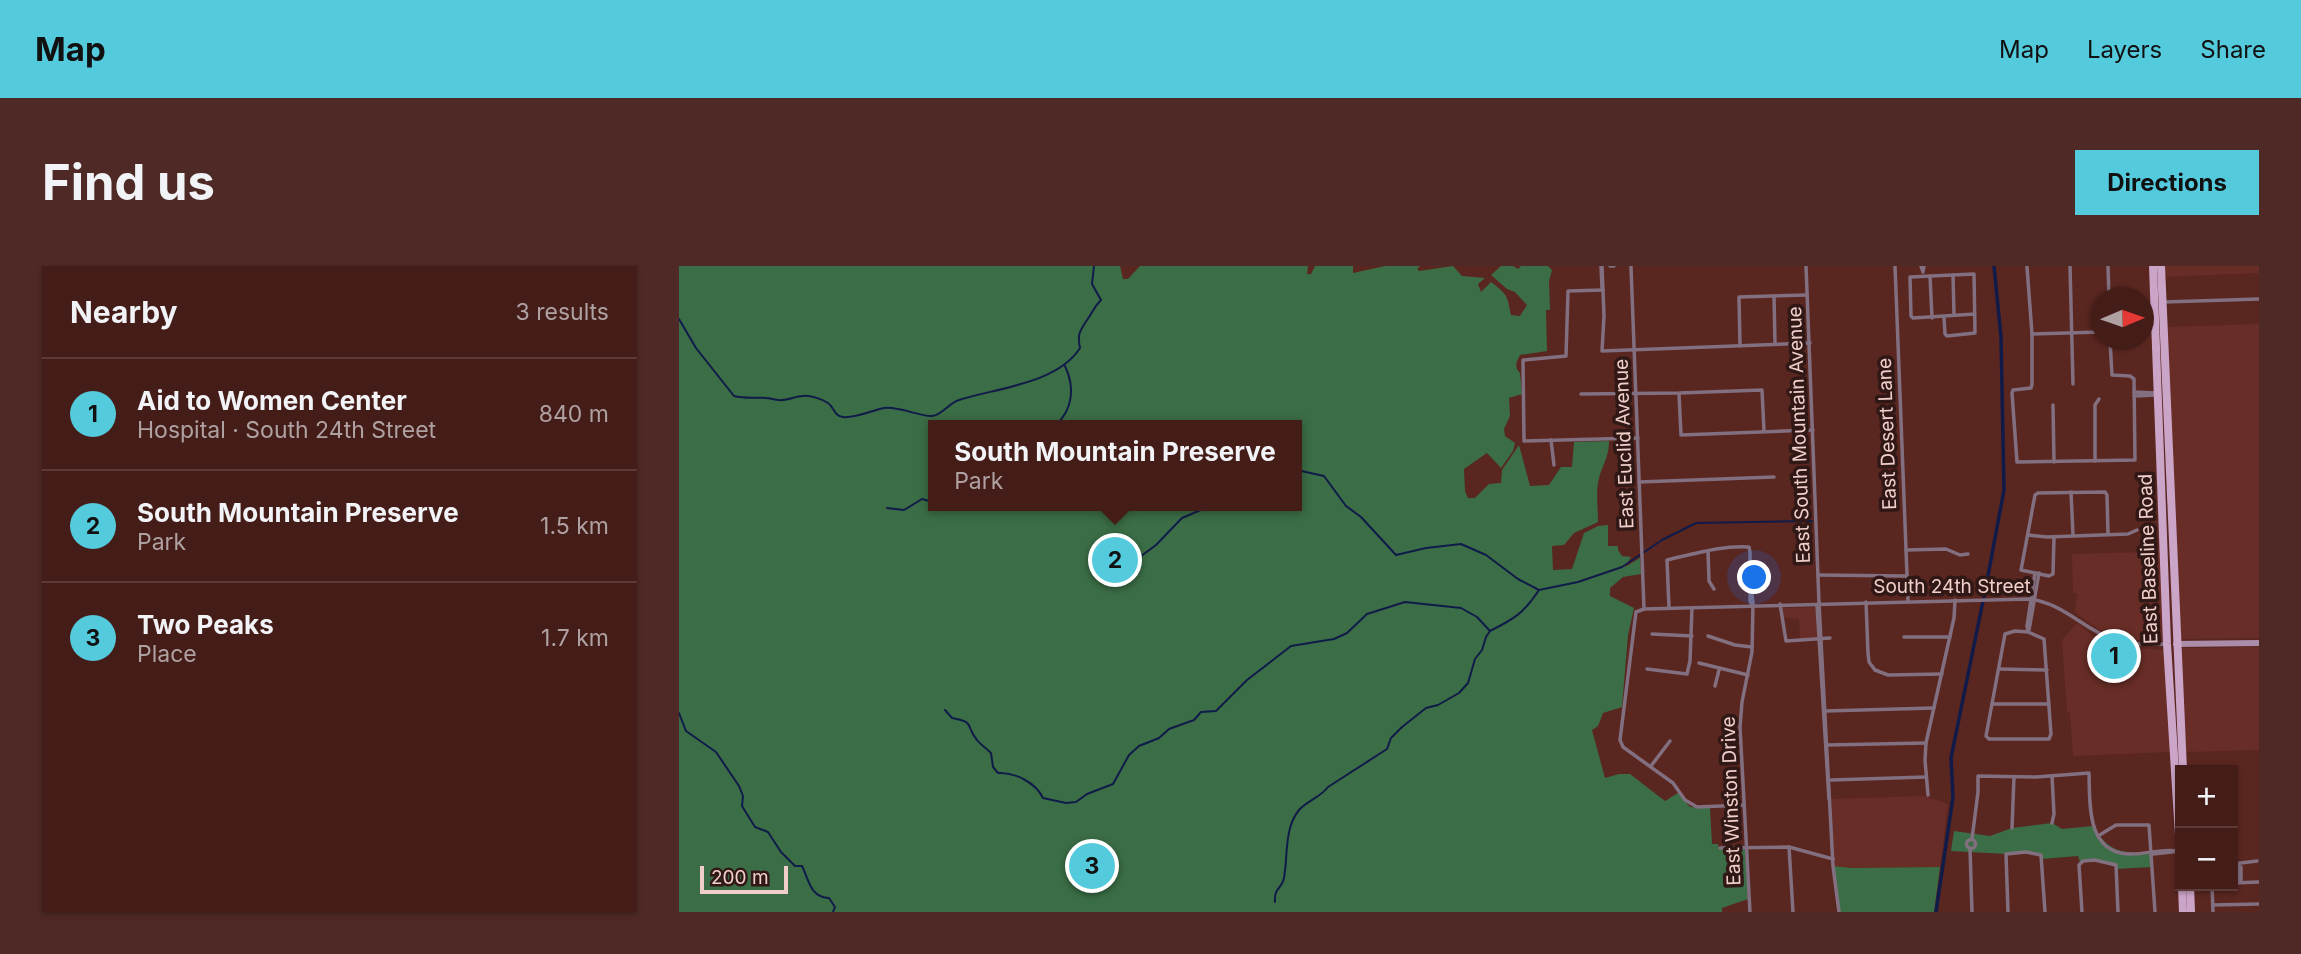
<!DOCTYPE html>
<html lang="en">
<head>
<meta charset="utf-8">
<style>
  body { margin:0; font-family:Inter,sans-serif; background:#4e2925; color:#f1f3f6 }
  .controls { position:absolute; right:21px; bottom:21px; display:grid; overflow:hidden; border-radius:0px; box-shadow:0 2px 5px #0004 }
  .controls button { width:63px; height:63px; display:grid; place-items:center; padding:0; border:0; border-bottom:2px solid #5c3a37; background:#441c18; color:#f1f3f6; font:35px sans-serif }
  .compass { position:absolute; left:1412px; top:21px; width:63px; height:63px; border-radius:50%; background:#441c18; box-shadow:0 2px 5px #0004; rotate:88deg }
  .scale { position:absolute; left:21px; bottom:18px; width:88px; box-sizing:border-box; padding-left:7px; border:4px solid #f0cec9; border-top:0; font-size:19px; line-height:24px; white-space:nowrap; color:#f0cec9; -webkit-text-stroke:5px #2f1815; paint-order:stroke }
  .you { position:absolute; left:1076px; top:312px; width:24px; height:24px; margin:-18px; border:5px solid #fff; border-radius:50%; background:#1a73e8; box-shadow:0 0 0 10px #1a73e833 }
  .badge { display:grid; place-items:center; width:46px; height:46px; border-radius:50%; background:#54cadd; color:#111; font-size:23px; font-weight:700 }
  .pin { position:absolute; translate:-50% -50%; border:4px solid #fff; box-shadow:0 2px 7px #0006 }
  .popup { position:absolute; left:249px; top:154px; width:374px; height:91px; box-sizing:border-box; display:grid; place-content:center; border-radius:0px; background:#441c18; filter:drop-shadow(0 2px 5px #0005); font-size:23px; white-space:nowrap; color:#afa1a2 }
  .popup b { font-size:26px; color:#f1f3f6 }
  .popup::after { content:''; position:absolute; left:50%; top:100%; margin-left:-14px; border:14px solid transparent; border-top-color:#441c18 }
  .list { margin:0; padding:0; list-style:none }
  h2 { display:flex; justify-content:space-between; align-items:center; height:91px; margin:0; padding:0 28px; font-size:30px }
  h2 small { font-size:23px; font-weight:400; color:#afa1a2 }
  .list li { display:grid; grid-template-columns:46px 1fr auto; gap:21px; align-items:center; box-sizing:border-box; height:112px; padding:0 28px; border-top:2px solid #5c3a37 }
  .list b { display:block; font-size:26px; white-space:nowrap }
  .list p { margin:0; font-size:23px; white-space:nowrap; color:#afa1a2 }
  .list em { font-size:23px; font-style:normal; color:#afa1a2 }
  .map { position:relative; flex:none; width:1580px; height:646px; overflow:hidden; border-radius:0px }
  header { display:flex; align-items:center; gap:42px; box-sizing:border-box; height:98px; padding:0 35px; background:#54cadd; color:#111 }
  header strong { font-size:33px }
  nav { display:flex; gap:38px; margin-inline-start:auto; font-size:24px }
  .intro { display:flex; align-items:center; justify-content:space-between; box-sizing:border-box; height:168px; padding:0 42px }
  h1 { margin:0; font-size:49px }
  .button { padding:18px 32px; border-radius:0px; background:#54cadd; color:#111; font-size:24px; font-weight:700 }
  main { display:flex; gap:42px; padding:0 42px }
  aside { flex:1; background:#441c18; border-radius:0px; box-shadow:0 2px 5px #0004 }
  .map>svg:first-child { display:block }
  .built { fill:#682d26 }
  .green { fill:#3b6e46; fill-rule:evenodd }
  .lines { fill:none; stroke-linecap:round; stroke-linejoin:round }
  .stream { stroke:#111b49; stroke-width:2 }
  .canal { stroke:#111b49; stroke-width:3.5 }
  .street { stroke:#826f80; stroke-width:3.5 }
  .secondary { stroke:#ac8da9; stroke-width:6 }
  .primary { stroke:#cba5c8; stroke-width:8 }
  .labels { text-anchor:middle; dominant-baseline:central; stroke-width:7; stroke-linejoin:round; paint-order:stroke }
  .street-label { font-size:19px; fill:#f0cec9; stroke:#2f1815 }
</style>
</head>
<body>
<header>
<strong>Map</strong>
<nav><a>Map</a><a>Layers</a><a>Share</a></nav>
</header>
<div class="intro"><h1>Find us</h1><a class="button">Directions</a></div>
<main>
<aside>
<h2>Nearby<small>3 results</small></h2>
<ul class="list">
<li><span class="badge">1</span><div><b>Aid to Women Center</b><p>Hospital · South 24th Street</p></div><em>840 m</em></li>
<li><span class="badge">2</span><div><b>South Mountain Preserve</b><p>Park</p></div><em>1.5 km</em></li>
<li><span class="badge">3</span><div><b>Two Peaks</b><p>Place</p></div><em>1.7 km</em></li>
</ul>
</aside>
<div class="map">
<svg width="1580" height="646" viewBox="0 0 1580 646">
  <rect width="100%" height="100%" fill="#5a2620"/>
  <g class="built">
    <path d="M1484,0H1580V7L1485,11Z"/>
    <path d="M1580,58V372L1501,373L1486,61Z"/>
    <path d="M1467,283H1482L1483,374H1457L1435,370L1413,359L1396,346L1398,327H1394L1393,288L1467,286Z"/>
    <path d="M1136,341L1138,372H1121L1120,353L1104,352V342Z"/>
    <path d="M1398,357L1415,371L1435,380L1485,384L1492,486L1394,490L1391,447L1388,446L1383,374Z"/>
    <path d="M1580,381V484L1507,486L1500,384L1504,382Z"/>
    <path d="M1246,530L1269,538L1261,601L1173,602L1154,600L1151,533Z"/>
  </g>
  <g class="green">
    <path d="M0,0H441L444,13H449L461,0H629L628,8H632L636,0H674V7L706,0H741L738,3L740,5L774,0L783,10L806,12L799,18L802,26L812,16C829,29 828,29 832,49L841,50L848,39L836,26L828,23L812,9L822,0H834L839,3L842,0H869L873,4L870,15L871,44H867L868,85L841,89C837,97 835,101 841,107L843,128L830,132L831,150L825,163L826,170L836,177L834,185L822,202L808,187L785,203L786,225L789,232H796L810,218L822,217L823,204L840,179L851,220L870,219L882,201H893L895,176L930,175C930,193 922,200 919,217C917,229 919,244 919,256L895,267L885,279L873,280L874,304L893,303L905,267L919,260L929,259V280H939V284L943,290L952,291L946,301L961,292L962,308L944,311L931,322V330L955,342L949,369L943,441L924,447L919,460L913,464L926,512L940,508H951L986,535L999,527L1011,541L1031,542L1033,578H1039L1040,583L1066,582L1069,633L1043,642V646H0ZM254,159H618V240H254Z"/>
    <path d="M1373,557L1383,563L1414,560C1431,588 1442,586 1473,587V601L1437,603L1436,599L1421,595L1401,596L1399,590L1363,593L1362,589L1347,586L1327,588L1272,585L1275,565L1311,570L1333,562Z"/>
    <path d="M1154,600L1173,602L1261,601L1255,646H1160Z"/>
  </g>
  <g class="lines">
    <g class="stream">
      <path d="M0,53L17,82L55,130C66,133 76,131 87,132C92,132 97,135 103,134C110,134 117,130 124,130C131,129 143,133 149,137C155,141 155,150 164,151C175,153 194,144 205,142C220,140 242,151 253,150C263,149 270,137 280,134C317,122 378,118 401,82C398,68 401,65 408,54C414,46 414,42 422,34L413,18L415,0"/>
      <path d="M377,159C394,143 396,121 386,100"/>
      <path d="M618,204L645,210L667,240L682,251L717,289L747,282L782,278L807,289L839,313L860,324L899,316L943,301L983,274L1017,257L1133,255"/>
      <path d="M208,242L225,244L243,233L254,236"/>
      <path d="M454,296L477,279L503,252L531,240"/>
      <path d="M266,444L273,452C297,456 286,460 298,474C302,479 308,483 312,487L314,501L319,507C336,506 357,517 364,532L387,537L397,536L408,528L434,518L450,489L460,480L480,472L490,463L515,454L522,446L537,445L568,414L612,380L655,373L668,367L688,348L726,336L782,342L798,351L811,365C835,353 845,347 860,324"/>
      <path d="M0,447L7,465L37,486L60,520L64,530L63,540L76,561L89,566L102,586L116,600H123C130,614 131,631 150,632L156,641L154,646"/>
      <path d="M596,636C595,620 603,624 605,612C609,590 605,562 620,544C629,534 642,531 649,521L708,483L712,472L723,461L747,442L759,439L780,427L789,417L796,393L803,384L807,371L811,365"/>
    </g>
    <g class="canal">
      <path d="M1305,331L1325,224L1322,71L1315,0"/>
      <path d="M1257,646L1274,531L1272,492L1304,335"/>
    </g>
    <g class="street">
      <path d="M922,0L923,22"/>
      <path d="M923,0L925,50L923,85L1131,77"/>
      <path d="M931,0H935"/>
      <path d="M1127,0L1140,337L1154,600L1160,646"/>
      <path d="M1216,0L1229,335"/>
      <path d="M1242,0L1244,6L1245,0"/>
      <path d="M1391,0L1394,118"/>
      <path d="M1429,0L1430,32"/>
      <path d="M952,1L965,343"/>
      <path d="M1348,1L1353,68V118L1352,122L1334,124L1333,127L1338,196L1456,194L1455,113L1451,110L1433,109L1431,74"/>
      <path d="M1274,9L1275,49"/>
      <path d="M1251,10L1253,52"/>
      <path d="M924,24L889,25L887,90L844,94L845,175L959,172"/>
      <path d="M1095,30L1096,78"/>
      <path d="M1485,36L1580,33"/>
      <path d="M1265,51L1266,68L1268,70L1296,67L1295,8L1231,11L1232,50L1234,52L1296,48"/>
      <path d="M1353,68L1422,66"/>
      <path d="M1061,80L1060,31L1128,29"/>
      <path d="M1455,126L1477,127"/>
      <path d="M902,128L1000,127L1083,124L1085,165"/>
      <path d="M1000,128L1002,169L1134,164"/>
      <path d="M1455,130L1477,129"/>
      <path d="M1374,139L1375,196"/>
      <path d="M872,174L875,199"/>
      <path d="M1416,195V139L1420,133"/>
      <path d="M960,216L1095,211"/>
      <path d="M1392,226L1394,269"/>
      <path d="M1349,269L1368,271L1449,268L1458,264"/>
      <path d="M1375,271L1374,308L1370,310L1342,304L1356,229L1359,227L1426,226L1428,229L1429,268"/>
      <path d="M1227,284L1267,283L1281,289L1289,288"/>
      <path d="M1029,285L1030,315L1035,323"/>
      <path d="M1139,309L1228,310"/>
      <path d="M1187,336L1189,387L1190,396L1196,404"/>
      <path d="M1140,337L1138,340L1150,533"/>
      <path d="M1101,338L1107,375L1151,372"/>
      <path d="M990,342L988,294C1015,288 1043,279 1070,281L1071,286V335L1073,339"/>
      <path d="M1350,364L1360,307"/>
      <path d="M1336,365L1349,366L1365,373L1372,468L1370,473H1310L1307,470L1326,368Z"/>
      <path d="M1349,366L1348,360L1356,307"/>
      <path d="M973,368L1013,370"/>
      <path d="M1029,370L1056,379L1073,381"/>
      <path d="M1225,371H1271"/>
      <path d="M1020,397L1069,409"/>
      <path d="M968,403L1008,408L1011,395L1013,342"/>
      <path d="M1320,403L1368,404"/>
      <path d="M1196,404L1209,409L1263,408"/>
      <path d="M1036,420L1040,404"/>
      <path d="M1313,438H1370"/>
      <path d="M1146,445L1255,442"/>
      <path d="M1148,479L1247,477"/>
      <path d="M972,500L991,475"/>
      <path d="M1373,510L1375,548L1373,557"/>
      <path d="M1152,514L1247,511"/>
      <path d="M1249,529L1246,494L1247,477L1275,352L1276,334"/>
      <path d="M1065,539L1018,541L1006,534L994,517L944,481L941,474L957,346L965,343L1349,333C1383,336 1403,362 1433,373C1451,380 1470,378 1488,378"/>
      <path d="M1333,562L1335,511"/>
      <path d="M1419,570L1437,559H1470L1476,646"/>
      <path d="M1293,573L1299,526V510L1357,511L1410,507C1411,536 1407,586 1449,588C1466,589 1483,582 1499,585"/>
      <circle cx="1292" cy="578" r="4.5"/>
      <path d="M1110,581L1114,646"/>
      <path d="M1041,582L1110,581L1154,593"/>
      <path d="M1291,582L1293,646"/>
      <path d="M1474,588L1501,585"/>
      <path d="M1554,598L1578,595"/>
      <path d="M1562,601V616"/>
      <path d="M1560,616V598"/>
      <path d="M1554,617L1580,616"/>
      <path d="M1533,620L1534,646"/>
      <path d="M1534,639L1580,638"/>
      <path d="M1071,646L1061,461L1063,436L1073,386L1074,337L1072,322"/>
      <path d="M1329,646L1327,588L1347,586L1362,589L1366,646"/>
      <path d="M1403,646L1400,599L1404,595L1416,594L1437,599L1439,646"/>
    </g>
    <path class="secondary" d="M1497,378L1580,377"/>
    <g class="primary">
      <path d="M1474,0L1488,378L1501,585"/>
      <path d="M1482,0L1504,504"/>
      <path d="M1503,620L1504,646"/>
      <path d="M1511,620L1512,646"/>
    </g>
  </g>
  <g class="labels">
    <g class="street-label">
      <text transform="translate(1208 168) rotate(-92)">East Desert Lane</text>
      <text transform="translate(1120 169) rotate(-92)">East South Mountain Avenue</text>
      <text transform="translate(945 178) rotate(-92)">East Euclid Avenue</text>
      <text transform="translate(1469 293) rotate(-92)">East Baseline Road</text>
      <text x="1273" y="320">South 24th Street</text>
      <text transform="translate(1052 535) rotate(-92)">East Winston Drive</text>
    </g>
  </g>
</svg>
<div class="controls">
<button>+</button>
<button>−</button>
</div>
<svg class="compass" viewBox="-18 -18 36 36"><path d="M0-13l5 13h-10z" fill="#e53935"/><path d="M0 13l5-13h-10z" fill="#afa1a2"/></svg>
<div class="scale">200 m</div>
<div class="you"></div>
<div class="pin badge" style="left:1435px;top:390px">1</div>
<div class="pin badge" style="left:436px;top:294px">2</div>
<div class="popup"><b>South Mountain Preserve</b>Park</div>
<div class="pin badge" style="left:413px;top:600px">3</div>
</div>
</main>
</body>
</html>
